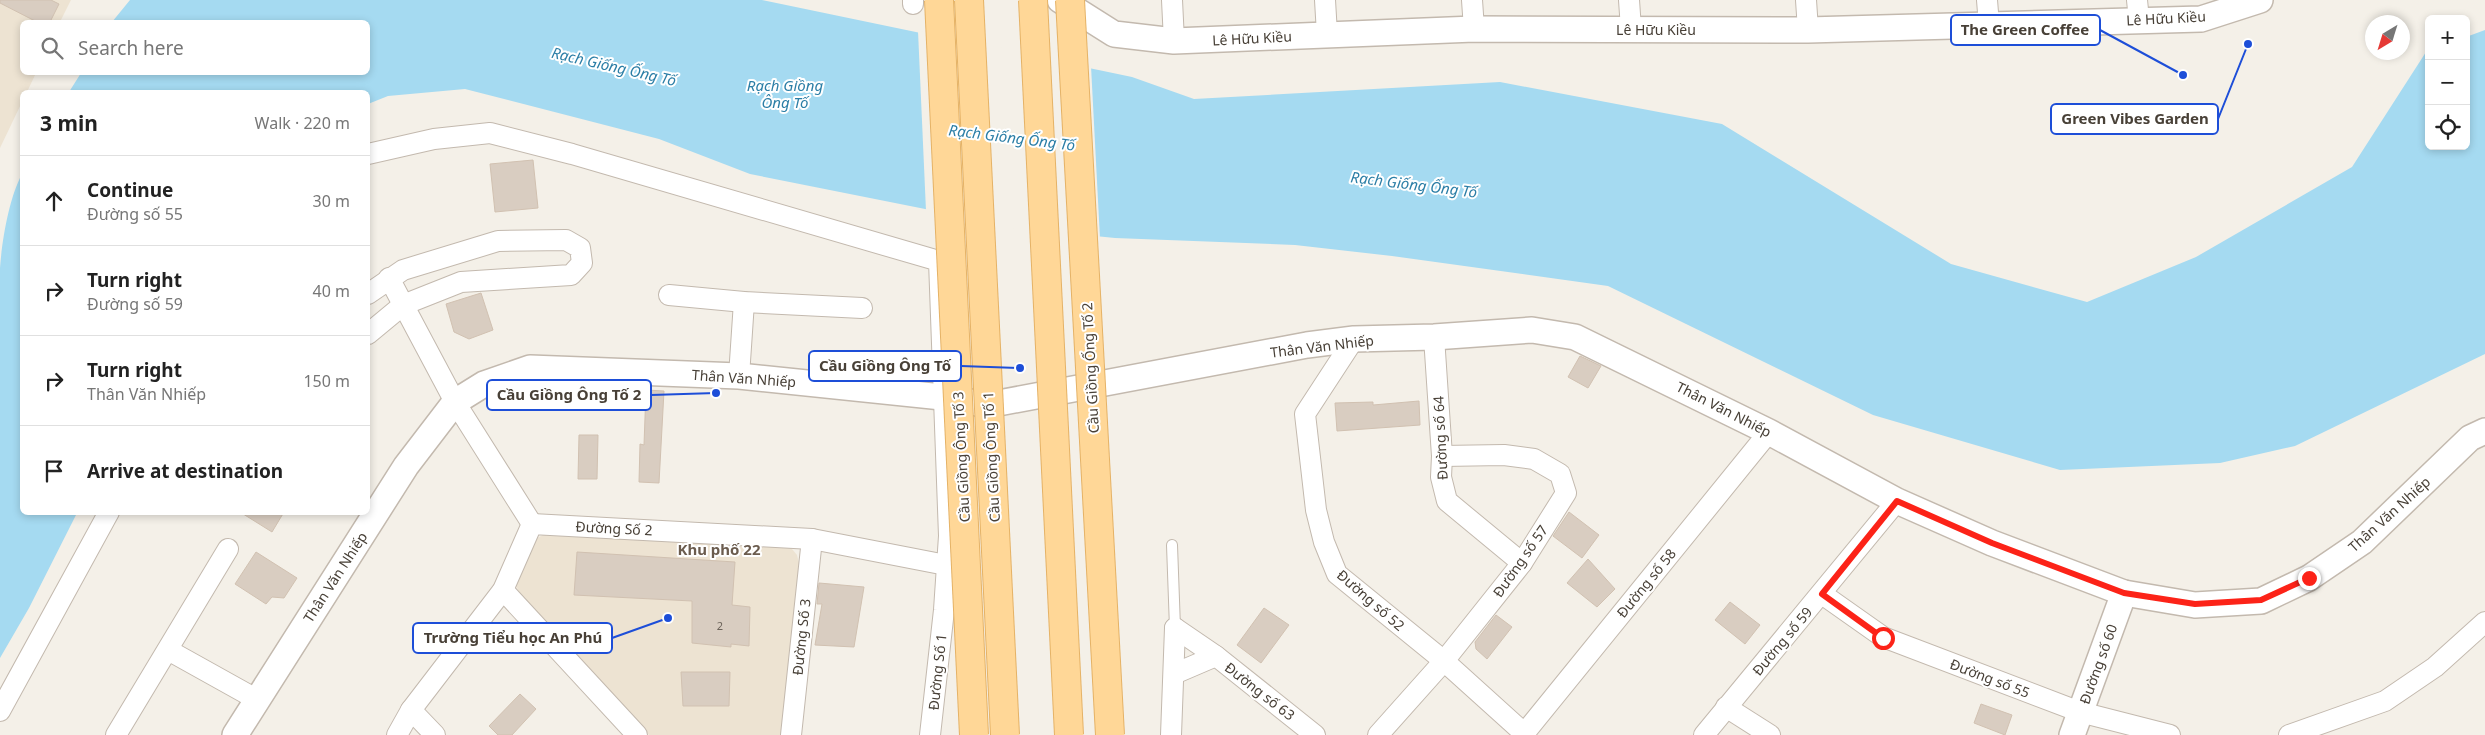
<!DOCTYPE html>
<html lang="en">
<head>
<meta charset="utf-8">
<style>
  body { margin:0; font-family:"Noto Sans",sans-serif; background:#f2f2f2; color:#222 }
  .controls { position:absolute; right:15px; top:15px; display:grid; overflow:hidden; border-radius:8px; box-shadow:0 2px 8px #0003 }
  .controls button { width:45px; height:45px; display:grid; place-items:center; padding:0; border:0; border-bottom:1px solid #e0e0e0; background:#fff; color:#222; font:25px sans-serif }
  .compass { position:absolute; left:2365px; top:15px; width:45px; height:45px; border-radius:50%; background:#fff; box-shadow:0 2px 8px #0003; rotate:218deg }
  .stop { position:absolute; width:15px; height:15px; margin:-11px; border:4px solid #fc2318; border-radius:50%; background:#fff }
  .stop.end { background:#fc2318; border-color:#fff; box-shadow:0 1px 5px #0008 }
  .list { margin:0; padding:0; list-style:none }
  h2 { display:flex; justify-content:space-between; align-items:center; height:65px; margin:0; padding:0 20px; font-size:21px }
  h2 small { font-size:16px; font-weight:400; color:#767676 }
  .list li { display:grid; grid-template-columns:32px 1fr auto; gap:15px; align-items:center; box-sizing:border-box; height:90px; padding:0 20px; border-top:1px solid #e0e0e0 }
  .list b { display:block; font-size:19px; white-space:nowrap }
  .list p { margin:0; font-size:16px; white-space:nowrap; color:#767676 }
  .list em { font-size:16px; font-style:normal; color:#767676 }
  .icon { flex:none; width:28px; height:28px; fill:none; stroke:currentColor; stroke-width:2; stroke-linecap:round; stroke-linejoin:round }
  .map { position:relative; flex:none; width:2485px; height:735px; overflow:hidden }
  .search { position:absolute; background:#fff; box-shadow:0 2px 8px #0003; left:20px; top:20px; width:350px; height:55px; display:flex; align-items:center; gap:12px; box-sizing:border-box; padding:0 18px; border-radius:8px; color:#767676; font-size:19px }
  .panel { position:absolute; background:#fff; box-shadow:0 2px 8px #0003; left:20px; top:90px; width:350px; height:425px; border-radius:8px }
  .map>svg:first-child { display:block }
  .education { fill:#ede3d2 }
  .water { fill:#a5daf1 }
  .pier { fill:#f4f0e8 }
  .building { fill:#d9cdc1; stroke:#d1c1b1 }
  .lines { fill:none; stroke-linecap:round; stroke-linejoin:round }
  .service-casing { stroke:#c3b9ae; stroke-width:12 }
  .minor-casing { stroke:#c3b9ae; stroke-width:22 }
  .tertiary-casing { stroke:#c3b9ae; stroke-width:28 }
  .service { stroke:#fff; stroke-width:10 }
  .minor { stroke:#fff; stroke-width:20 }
  .tertiary { stroke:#fff; stroke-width:25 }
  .primary-bridge-casing { stroke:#e5b266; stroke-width:30; stroke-linecap:butt }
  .primary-bridge { stroke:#ffd797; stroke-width:28 }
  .route { stroke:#fc2318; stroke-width:6 }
  .labels { text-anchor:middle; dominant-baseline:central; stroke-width:4; stroke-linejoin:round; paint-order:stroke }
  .number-label { font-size:11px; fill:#6c635a }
  .street-label { font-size:14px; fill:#484037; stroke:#fff }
  .water-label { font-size:15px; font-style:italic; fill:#2b7ea6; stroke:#fff }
  .neighbourhood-label { font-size:15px; font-weight:bold; fill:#6b5c4e; stroke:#fff }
  .leader { fill:none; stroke:#1d4ed8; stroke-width:2 }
  .callout-dot { fill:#1d4ed8; stroke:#fff; stroke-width:2 }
  .callout { fill:#fff; stroke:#1d4ed8; stroke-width:2 }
  .callout-label { font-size:15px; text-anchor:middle; font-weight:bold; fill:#484037 }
</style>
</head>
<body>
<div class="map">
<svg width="2485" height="735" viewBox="0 0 2485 735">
  <rect width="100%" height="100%" fill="#f4f0e8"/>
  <g class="education">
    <path d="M0,0H71L60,22H22V72L36,73L27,92H22V102L0,148Z"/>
    <path d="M547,533L786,545L792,549L797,555L799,563L782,735H649L520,594L515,584L535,539Z"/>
  </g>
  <g class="water">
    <path d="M130,0H762L1132,77L1194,99L1500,82L1722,124L1951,264L2087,302L2196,257L2352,167L2426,52L2429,51V146H2466V37L2485,30V354L2295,446L2220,463L2060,470L1873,415L1608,286L1392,256L1295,245L1115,238L1025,229L750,174L659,139L465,89L388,96L368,104V92H69L81,73L368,72V22H112Z"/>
    <path d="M22,174V512L77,513L29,608L0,658V268C2,240 9,198 22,174Z"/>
  </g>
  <path class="pier" d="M918,31L1091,66L1100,239L1024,231L926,211Z"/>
  <g class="building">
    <path d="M0,0H51L59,4L50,22H37L0,3Z"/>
    <path d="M533,160L538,208L495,212L490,164Z"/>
    <path d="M481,293L493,330L469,339L454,332L446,304Z"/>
    <path d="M1580,356L1601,366L1588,388L1568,377Z"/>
    <path d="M646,390L664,391L659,483L639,482L640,444L644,445Z"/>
    <path d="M1419,401L1420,425L1337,431L1335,403L1373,402V405Z"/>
    <path d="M579,435H598L597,479H578Z"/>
    <path d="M240,512H284L272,532Z"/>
    <path d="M1569,512L1599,535L1582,558L1553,536Z"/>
    <path d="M256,552L297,578L284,598L272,597L266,604L235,584Z"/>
    <path d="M577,552L735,562L732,605L750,607L749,646L731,644V647L692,643V601L574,595Z"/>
    <path d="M1588,559L1615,589L1597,607L1567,583Z"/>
    <path d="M819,583L864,587L854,647L815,645L822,604H817Z"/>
    <path d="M1730,602L1760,625L1745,644L1715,620Z"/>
    <path d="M1264,608L1289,625L1261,663L1237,645Z"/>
    <path d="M1496,615L1512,627L1487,659L1476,649L1475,642Z"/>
    <path d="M681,672H730L729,706H683Z"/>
    <path d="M520,694L536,709L512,735H498L489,726Z"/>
    <path d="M1981,704L2012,715L2005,735L1974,723Z"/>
  </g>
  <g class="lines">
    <g class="service-casing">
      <path id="service" d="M1172,545L1175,628"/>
    </g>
    <g class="minor-casing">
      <g id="minor">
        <path d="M913,0V4"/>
        <path d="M1172,0L1174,41"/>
        <path d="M1325,0L1327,34"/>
        <path d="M1472,0L1474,29"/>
        <path d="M1629,0L1631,29"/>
        <path d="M1806,0L1808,30"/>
        <path d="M1987,0L1989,25"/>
        <path d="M2137,0L2139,20"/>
        <path d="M368,154L434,139L490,133L572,154L939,261L949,536L944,610L930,735"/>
        <path d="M389,278L455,402L532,524"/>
        <path d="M368,294L403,270L498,241L566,240L580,248L582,263L571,275L461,282L403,305L368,334"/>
        <path d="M669,295L744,302L862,308"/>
        <path d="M1434,337L1442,456L1441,477L1447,501L1522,563"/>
        <path d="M1354,339L1305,414L1316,510L1324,542L1337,574L1444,661L1526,735"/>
        <path d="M739,376L744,302"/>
        <path d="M503,590L637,735"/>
        <path d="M1822,594L1883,637L2080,712L2170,735"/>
        <path d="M1175,628L1216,656"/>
        <path d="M168,650L256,699"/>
        <path d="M1174,674L1216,656L1315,735"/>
        <path d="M1726,707L1770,735"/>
        <path d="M411,710L435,735"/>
        <path d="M0,711L109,512"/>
        <path d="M116,735L228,549"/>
        <path d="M397,735L411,710L503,590L532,524L812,539L946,565"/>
        <path d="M791,735L812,539"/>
        <path d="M1171,735L1175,628"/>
        <path d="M1378,735L1444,661L1522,563L1566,493L1560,474L1534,459L1504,455L1442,456"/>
        <path d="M1523,735L1769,432"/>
        <path d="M1704,735L1897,501"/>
        <path d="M2289,735L2385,701L2435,667L2485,622"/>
      </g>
    </g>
    <g class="tertiary-casing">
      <g id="tertiary">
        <path d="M1060,0L1114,34L1174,41L1474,29L1808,30L2201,19L2260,0"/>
        <path d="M235,735L406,466L455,402L484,384L530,368L739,376L942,397L988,405L1307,345L1354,339L1434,337L1532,330L1575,337L1769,432L1897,501L1992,543L2124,593L2195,605L2261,601L2309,578L2362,542L2470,438L2485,431"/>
        <path d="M2072,735L2124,593"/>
      </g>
    </g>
    <use href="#service" class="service"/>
    <use href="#minor" class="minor"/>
    <use href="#tertiary" class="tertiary"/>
    <g class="primary-bridge-casing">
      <g id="primary-bridge">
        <path d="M939,0L974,735"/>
        <path d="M969,0L1005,735"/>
        <path d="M1033,0L1069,735"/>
        <path d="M1070,0L1110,735"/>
      </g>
    </g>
    <use href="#primary-bridge" class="primary-bridge"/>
  </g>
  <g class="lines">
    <path class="route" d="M1883,638L1822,594L1897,501L1992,543L2124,593L2195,604L2261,600L2309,578"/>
  </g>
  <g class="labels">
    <g class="number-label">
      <text x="720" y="625">2</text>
    </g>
    <g class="street-label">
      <text transform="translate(2166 18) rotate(-3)">Lê Hữu Kiều</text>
      <text x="1656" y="29">Lê Hữu Kiều</text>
      <text transform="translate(1252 38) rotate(-3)">Lê Hữu Kiều</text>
      <text transform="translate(1322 346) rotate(-7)">Thân Văn Nhiếp</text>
      <text transform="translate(1090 368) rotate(-93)">Cầu Giồng Ống Tố 2</text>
      <text transform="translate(744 378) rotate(4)">Thân Văn Nhiếp</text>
      <text transform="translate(1724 409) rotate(27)">Thân Văn Nhiếp</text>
      <text transform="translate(1440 438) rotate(-93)">Đường số 64</text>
      <text transform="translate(961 457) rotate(-93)">Cầu Giồng Ông Tố 3</text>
      <text transform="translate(991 457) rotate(-93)">Cầu Giồng Ông Tố 1</text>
      <text transform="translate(2389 514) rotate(-42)">Thân Văn Nhiếp</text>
      <text transform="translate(614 528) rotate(3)">Đường Số 2</text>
      <text transform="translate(1520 561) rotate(-55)">Đường số 57</text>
      <text transform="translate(335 577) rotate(-57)">Thân Văn Nhiếp</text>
      <text transform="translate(1646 583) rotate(-51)">Đường số 58</text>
      <text transform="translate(1371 600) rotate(41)">Đường số 52</text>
      <text transform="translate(801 637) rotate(-84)">Đường Số 3</text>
      <text transform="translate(1782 641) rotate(-50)">Đường số 59</text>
      <text transform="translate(2098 664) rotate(-70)">Đường số 60</text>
      <text transform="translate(937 672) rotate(-84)">Đường Số 1</text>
      <text transform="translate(1990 678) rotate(21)">Đường số 55</text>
      <text transform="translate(1260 691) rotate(38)">Đường số 63</text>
    </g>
    <g class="water-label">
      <text transform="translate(614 66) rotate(13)">Rạch Giống Ống Tố</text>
      <text x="785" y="85">Rạch Giồng<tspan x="785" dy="17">Ông Tố</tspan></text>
      <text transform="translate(1012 137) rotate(7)">Rạch Giống Ống Tố</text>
      <text transform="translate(1414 184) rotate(7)">Rạch Giống Ống Tố</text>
    </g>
    <g class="neighbourhood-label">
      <text x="719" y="549">Khu phố 22</text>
    </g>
  </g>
  <path class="leader" d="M2183 75L2100 30M2248 44L2218 119M1020 368L961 366M716 393L651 395M668 618L612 638"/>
  <g class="callout-dot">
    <circle cx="2183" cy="75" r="5"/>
    <circle cx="2248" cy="44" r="5"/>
    <circle cx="1020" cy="368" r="5"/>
    <circle cx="716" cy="393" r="5"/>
    <circle cx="668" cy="618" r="5"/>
  </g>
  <g class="callout">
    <rect x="1951" y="15" width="149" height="30" rx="5"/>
    <rect x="2051" y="104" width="167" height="30" rx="5"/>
    <rect x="809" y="351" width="152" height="30" rx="5"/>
    <rect x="487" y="380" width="164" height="30" rx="5"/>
    <rect x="413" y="623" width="199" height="30" rx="5"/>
  </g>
  <g class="callout-label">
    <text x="2025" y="35">The Green Coffee</text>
    <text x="2135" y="124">Green Vibes Garden</text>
    <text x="885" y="371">Cầu Giồng Ông Tố</text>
    <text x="569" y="400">Cầu Giồng Ông Tố 2</text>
    <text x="513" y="643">Trường Tiểu học An Phú</text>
  </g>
</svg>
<div class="controls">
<button>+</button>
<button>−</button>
<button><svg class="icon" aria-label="locate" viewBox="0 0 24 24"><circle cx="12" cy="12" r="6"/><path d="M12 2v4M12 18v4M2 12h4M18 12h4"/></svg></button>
</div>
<svg class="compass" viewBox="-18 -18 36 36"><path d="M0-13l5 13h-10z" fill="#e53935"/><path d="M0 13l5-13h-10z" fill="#767676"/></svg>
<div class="stop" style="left:1883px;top:638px"></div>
<div class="stop end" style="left:2309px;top:578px"></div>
<div class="search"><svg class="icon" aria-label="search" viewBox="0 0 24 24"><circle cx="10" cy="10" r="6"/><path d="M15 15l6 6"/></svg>Search here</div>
<section class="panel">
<h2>3 min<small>Walk · 220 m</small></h2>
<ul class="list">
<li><svg class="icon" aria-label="ahead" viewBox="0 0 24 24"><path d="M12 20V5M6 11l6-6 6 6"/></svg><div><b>Continue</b><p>Đường số 55</p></div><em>30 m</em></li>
<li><svg class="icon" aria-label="right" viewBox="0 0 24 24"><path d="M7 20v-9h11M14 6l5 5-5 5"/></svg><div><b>Turn right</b><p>Đường số 59</p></div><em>40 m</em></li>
<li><svg class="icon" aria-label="right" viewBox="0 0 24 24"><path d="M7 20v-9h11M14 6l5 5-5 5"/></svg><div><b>Turn right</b><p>Thân Văn Nhiếp</p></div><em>150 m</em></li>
<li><svg class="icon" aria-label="arrive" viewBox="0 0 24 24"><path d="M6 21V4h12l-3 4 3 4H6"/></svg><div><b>Arrive at destination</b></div></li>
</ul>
</section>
</div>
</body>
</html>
